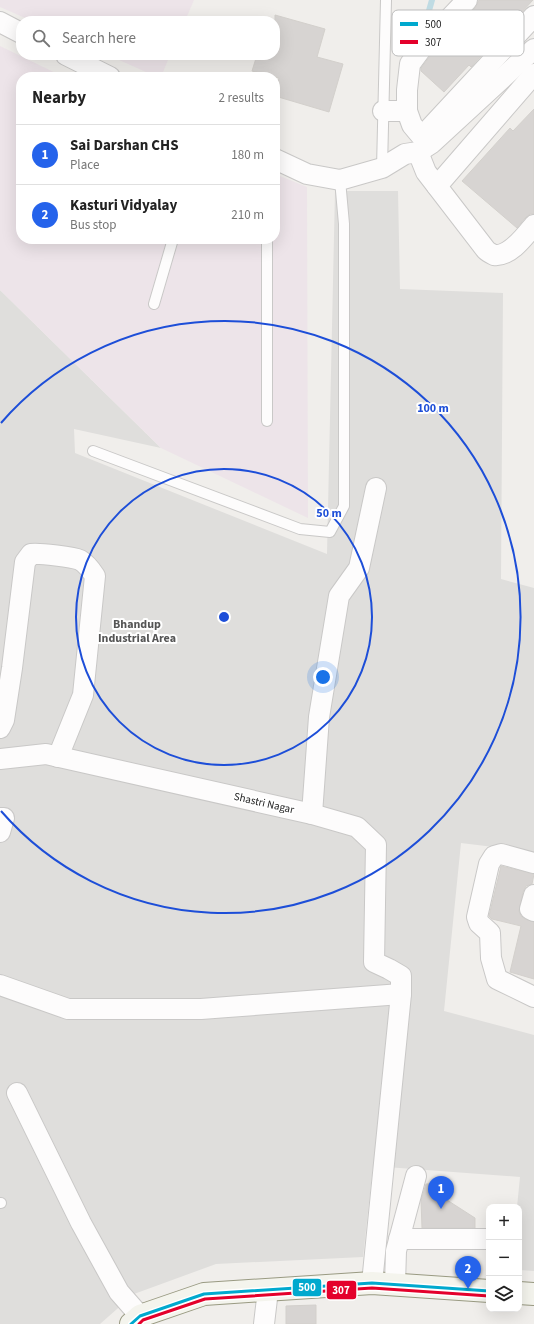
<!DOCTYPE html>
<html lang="en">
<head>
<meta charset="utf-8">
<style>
  body { margin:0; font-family:"Source Sans 3",sans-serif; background:#f2f2f2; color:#222 }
  .controls { position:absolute; right:12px; bottom:12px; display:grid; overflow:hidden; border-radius:8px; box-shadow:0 4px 16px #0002 }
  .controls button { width:36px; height:36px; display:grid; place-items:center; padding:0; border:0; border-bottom:1px solid #e0e0e0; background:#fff; color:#222; font:20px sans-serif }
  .you { position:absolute; left:323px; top:677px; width:14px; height:14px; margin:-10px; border:3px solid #fff; border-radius:50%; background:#1a73e8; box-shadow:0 0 0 6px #1a73e833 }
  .badge { display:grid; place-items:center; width:26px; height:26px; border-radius:50%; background:#2563eb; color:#fff; font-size:13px; font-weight:700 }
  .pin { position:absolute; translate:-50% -33px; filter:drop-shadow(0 1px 2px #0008) }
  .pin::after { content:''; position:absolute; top:21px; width:14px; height:12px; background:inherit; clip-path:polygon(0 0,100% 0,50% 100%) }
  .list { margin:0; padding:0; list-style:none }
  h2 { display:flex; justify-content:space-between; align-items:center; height:52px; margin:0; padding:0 16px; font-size:17px }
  h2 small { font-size:13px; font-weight:400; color:#767676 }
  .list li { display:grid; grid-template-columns:26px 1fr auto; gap:12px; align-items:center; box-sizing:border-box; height:60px; padding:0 16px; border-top:1px solid #e0e0e0 }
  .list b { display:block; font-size:15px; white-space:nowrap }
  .list p { margin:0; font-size:13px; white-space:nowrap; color:#767676 }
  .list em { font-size:13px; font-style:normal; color:#767676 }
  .icon { flex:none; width:22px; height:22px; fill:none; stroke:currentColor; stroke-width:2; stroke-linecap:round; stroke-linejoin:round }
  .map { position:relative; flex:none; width:534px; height:1324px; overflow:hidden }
  .search { position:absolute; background:#fff; box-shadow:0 4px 16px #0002; left:16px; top:16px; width:264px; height:44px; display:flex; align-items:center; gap:10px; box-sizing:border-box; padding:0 14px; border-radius:16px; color:#767676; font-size:15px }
  .panel { position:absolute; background:#fff; box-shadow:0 4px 16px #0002; left:16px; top:72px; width:264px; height:172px; border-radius:16px }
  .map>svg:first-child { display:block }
  .residential { fill:#dfdedc }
  .industrial { fill:#ede4e9 }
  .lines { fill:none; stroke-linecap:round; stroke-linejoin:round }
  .stream { stroke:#bfdbe3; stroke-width:6 }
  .building { fill:#d7d4d2; stroke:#d3d0cc }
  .lane-casing { stroke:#c9c8c7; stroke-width:12 }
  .street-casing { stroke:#c9c8c7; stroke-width:22 }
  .secondary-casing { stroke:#999a82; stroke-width:24 }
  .lane { stroke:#fdfcfc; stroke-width:10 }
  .street { stroke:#fdfcfc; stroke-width:20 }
  .secondary { stroke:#f4f4ed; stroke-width:22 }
  .bus-1-casing { stroke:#fff; stroke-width:6 }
  .bus-2-casing { stroke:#fff; stroke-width:6 }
  .bus-1 { stroke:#00a9ce; stroke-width:3 }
  .bus-2 { stroke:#e4002b; stroke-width:3 }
  .ring { fill:none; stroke:#1d4ed8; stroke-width:2 }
  .labels { text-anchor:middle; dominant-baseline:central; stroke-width:4; stroke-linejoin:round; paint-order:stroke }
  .street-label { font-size:11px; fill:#222; stroke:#fff }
  .neighbourhood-label { font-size:12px; font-weight:bold; fill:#555; stroke:#fff }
  .key { fill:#fff; stroke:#bdbdbd; stroke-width:1 }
  .key-label { font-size:11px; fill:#222 }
  .centre { fill:#1d4ed8; stroke:#fff; stroke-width:2 }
  .ring-label { font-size:12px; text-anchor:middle; font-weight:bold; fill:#1d4ed8; stroke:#fff; stroke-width:4; stroke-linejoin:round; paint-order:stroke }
  .line-badge { stroke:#fff; stroke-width:1.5 }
  .badge-label { font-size:11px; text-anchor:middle; font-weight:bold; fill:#fff }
</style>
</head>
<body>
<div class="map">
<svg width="534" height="1324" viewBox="0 0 534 1324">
  <rect width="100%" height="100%" fill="#f0eeeb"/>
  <path class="residential" d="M335,191H398L400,289L503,293L501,579L534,588V852L461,843L444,1011L534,1035V1271L519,1270V1207H517L520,1177L373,1166L363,1257L216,1264L134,1294L100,1324H0V290L161,448L74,429L75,453L327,554Z"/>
  <g class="industrial">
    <path d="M0,0H194L185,21H32L0,7Z"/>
    <path d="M0,46L64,77H21V239H275V174L307,187L308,518L161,448L0,290Z"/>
    <path d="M108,55H170L161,77H157Z"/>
  </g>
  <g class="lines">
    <path class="stream" d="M421,39L432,0"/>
  </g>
  <g class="building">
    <path d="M479,0H533L471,67L469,65L444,92L421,71V68L433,52L475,8Z"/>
    <path d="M275,15L325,29L317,57L343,64L329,112L275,96L279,78L252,71L257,55H275Z"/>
    <path d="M534,109V214H530L525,218L517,228L462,181L510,128L513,131Z"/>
    <path d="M501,866L534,874L532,884L526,886L523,892L519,911L521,916L525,919L534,922V979L510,972L521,926L492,919L489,916Z"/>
    <path d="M447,1183V1200L475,1218V1228H422L421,1200L426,1184Z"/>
    <path d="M316,1305V1324H286V1306Z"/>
  </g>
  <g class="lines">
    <g class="lane-casing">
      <g id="lane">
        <path d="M382,168L386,0"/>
        <path d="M154,304L173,239"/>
        <path d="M267,421V239"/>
        <path d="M93,451L300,529L330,532L344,506V224L340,180"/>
        <path d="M0,1203H1"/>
      </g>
    </g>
    <g class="street-casing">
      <g id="street">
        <path d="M0,22L21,33"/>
        <path d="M66,55L110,77"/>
        <path d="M383,111H407"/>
        <path d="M430,128L534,16"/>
        <path d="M422,137L412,125L407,111V90L410,64L424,45L467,0"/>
        <path d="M418,152L426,172L486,250C488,252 492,254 494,255C510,257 525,236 534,225"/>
        <path d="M275,159L307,174L340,180L382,168L405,154L418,152L432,143L534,49"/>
        <path d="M437,186L534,74"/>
        <path d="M0,728L4,720L12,668L25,562L31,554C40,553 73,557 80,560C87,564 91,570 95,576L83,695L58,757"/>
        <path d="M0,759L46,754L312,814L357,827L376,845L374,962L389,969L401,976V994L372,1283"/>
        <path d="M312,814L319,717L339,596L359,568L376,488"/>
        <path d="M0,818H4L0,832"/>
        <path d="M534,863L501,854L494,856L489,864L477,917L479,923L490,933L491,958L497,979L534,997"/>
        <path d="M534,895L530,909L534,911"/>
        <path d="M0,985L68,1009H201L401,994"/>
        <path d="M17,1093L81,1223L119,1292L140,1316"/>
        <path d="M399,1239H489"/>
        <path d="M395,1284L396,1251L416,1176"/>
        <path d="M264,1324L268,1290"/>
      </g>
    </g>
    <g class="secondary-casing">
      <g id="secondary">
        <path d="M519,1293L534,1294"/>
        <path d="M131,1324L140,1316L204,1294L372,1283L489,1291"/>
      </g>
    </g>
    <use href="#lane" class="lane"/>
    <use href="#street" class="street"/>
    <use href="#secondary" class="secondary"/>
    <g class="bus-1-casing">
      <path id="bus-1" d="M131,1324L140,1316L204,1294L372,1283L489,1291"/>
    </g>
    <g class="bus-2-casing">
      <path id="bus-2" d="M139,1324L143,1320L205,1299L372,1288L489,1296"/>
    </g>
    <use href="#bus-1" class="bus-1"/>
    <use href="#bus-2" class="bus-2"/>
  </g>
  <g class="ring">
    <circle cx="224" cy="617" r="148"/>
    <path d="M1 423A296 296 0 1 1 1 811"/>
  </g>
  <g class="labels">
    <g class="street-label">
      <text transform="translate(264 803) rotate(13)">Shastri Nagar</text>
    </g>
    <g class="neighbourhood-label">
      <text x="137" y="624">Bhandup<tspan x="137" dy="14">Industrial Area</tspan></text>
    </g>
  </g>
  <rect x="392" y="10" width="132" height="46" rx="6" class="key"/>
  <rect x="400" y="22" width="18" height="4" fill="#00a9ce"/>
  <rect x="400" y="40" width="18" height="4" fill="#e4002b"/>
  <g class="key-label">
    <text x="425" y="28">500</text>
    <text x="425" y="46">307</text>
  </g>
  <circle cx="224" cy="617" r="6" class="centre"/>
  <g class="ring-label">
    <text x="433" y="412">100 m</text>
    <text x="329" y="517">50 m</text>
  </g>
  <g class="line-badge">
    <rect x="292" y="1278" width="30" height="19" rx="4" fill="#00a9ce"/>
    <rect x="326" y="1280" width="31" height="20" rx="4" fill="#e4002b"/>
  </g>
  <g class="badge-label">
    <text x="307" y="1291">500</text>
    <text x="341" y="1294">307</text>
  </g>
</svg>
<div class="controls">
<button>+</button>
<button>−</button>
<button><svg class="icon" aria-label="layers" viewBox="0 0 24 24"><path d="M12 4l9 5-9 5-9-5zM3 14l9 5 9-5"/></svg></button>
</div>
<div class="you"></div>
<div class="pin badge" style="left:441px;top:1209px">1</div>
<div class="pin badge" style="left:468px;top:1289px">2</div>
<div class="search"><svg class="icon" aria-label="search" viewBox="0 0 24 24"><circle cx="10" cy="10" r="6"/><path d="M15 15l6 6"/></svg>Search here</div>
<section class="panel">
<h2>Nearby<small>2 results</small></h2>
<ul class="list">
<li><span class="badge">1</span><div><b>Sai Darshan CHS</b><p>Place</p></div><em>180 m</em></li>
<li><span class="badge">2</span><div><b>Kasturi Vidyalay</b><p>Bus stop</p></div><em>210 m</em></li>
</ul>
</section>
</div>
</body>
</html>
